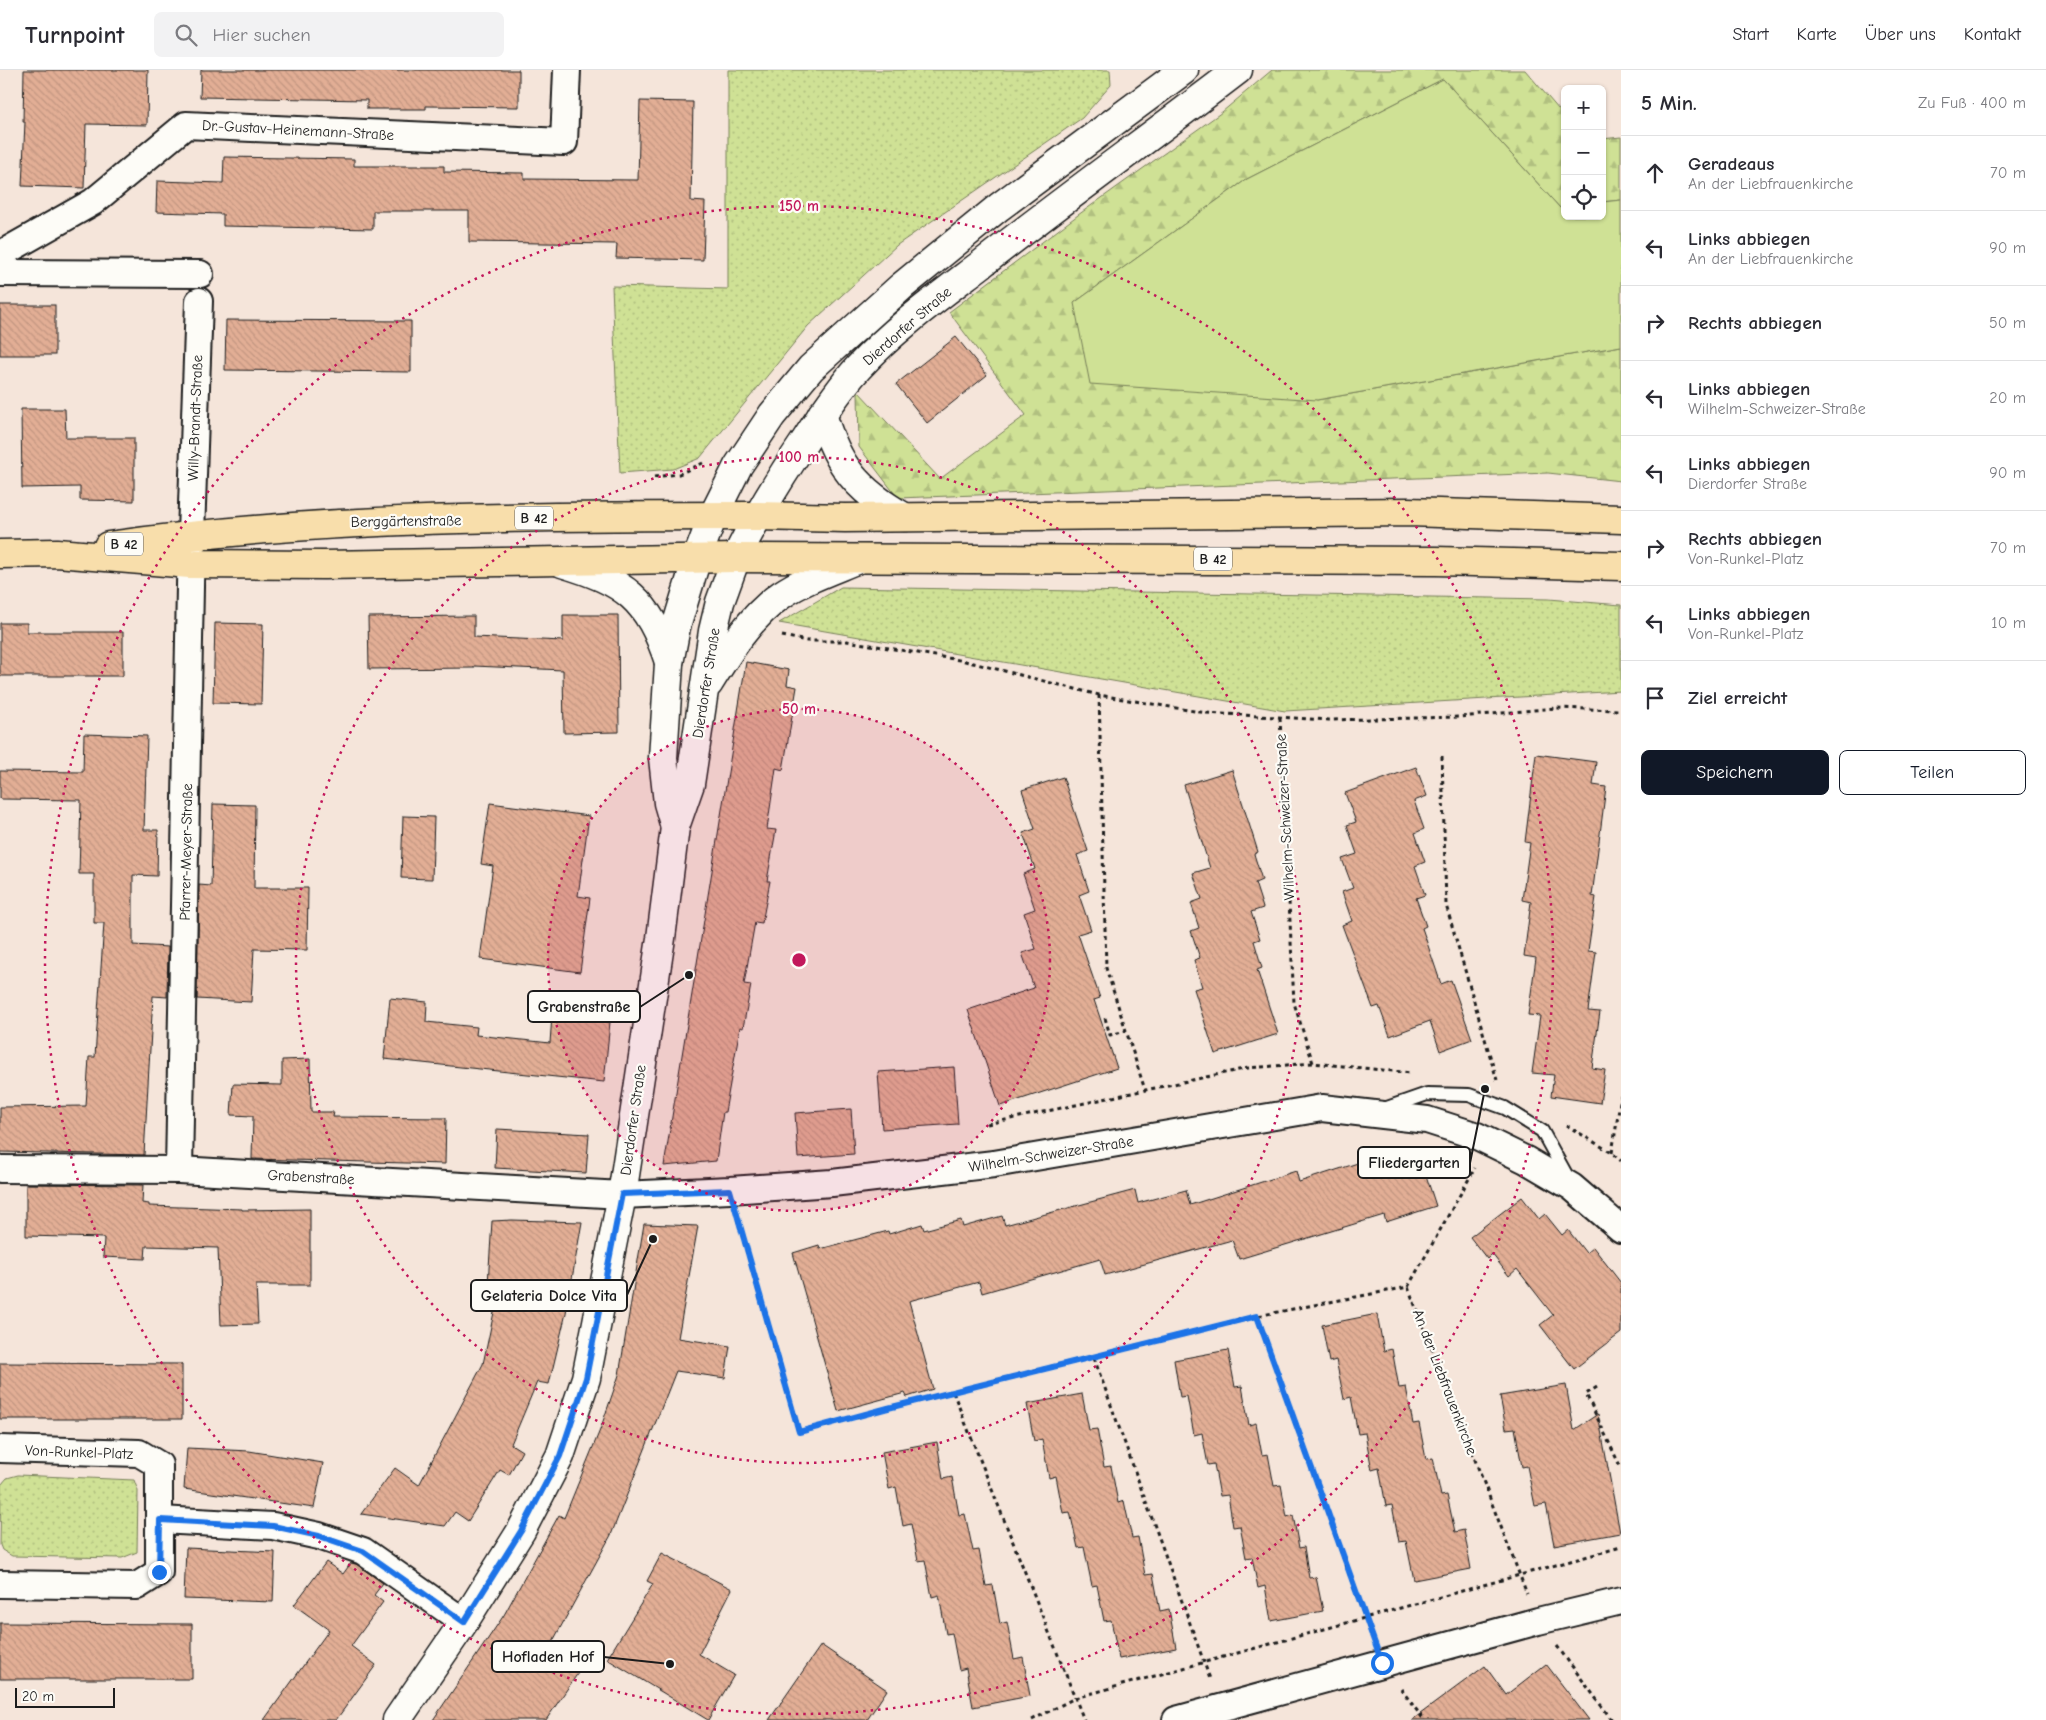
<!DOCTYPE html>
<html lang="de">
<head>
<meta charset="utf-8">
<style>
  body { margin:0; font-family:"Comic Neue",sans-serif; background:#f2f2f3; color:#2b2b33 }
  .controls { position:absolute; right:15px; top:15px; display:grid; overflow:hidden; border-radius:8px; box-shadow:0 1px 4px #0004 }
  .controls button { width:45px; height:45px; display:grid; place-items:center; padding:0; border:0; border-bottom:1px solid #e1e1e2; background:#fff; color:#2b2b33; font:25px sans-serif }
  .scale { position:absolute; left:15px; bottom:12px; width:100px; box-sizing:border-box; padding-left:5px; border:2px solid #1c1c1c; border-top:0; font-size:14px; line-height:18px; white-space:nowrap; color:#1c1c1c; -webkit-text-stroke:4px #fdfcf7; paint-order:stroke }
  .stop { position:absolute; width:15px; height:15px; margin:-11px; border:4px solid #1a73e8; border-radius:50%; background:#fff }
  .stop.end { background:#1a73e8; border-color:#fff; box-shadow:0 1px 5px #0008 }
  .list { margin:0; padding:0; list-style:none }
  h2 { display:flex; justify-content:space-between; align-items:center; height:65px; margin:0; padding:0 20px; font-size:21px }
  h2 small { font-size:16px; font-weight:400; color:#7c7c81 }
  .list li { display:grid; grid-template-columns:32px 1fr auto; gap:15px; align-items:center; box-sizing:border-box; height:75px; padding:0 20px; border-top:1px solid #e1e1e2 }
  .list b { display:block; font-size:19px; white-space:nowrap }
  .list p { margin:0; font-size:16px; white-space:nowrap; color:#7c7c81 }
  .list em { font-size:16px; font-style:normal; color:#7c7c81 }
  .actions { display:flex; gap:10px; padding:15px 20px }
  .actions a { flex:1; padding:11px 0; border:1px solid #111827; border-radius:8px; text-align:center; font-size:18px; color:#111827 }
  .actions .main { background:#111827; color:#fff }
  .icon { flex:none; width:28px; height:28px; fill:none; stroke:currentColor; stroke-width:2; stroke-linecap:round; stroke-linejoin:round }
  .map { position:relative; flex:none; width:1621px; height:1650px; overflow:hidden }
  header { display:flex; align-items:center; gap:30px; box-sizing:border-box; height:70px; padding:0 25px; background:#fff; border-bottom:1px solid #e1e1e2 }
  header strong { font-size:24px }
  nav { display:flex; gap:28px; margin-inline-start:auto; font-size:18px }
  .search { width:350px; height:45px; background:#f2f2f3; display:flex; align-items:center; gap:12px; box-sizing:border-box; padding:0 18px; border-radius:8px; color:#7c7c81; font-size:19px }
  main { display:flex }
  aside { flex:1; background:#fff }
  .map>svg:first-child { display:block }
  .grass { fill:url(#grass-dots); stroke:#767e58 }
  .forest { fill:url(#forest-firs); stroke:#767e58 }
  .green { fill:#cfe195; stroke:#767e58 }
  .building { fill:url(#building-back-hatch); stroke:#1c1c1c }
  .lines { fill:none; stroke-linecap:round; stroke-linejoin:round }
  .service-casing { stroke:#1c1c1c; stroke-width:16 }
  .minor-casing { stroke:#1c1c1c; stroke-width:30 }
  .tertiary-casing { stroke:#1c1c1c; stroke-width:31 }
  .secondary-casing { stroke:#1c1c1c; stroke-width:31 }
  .primary-casing { stroke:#1c1c1c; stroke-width:31 }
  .trunk-casing { stroke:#1c1c1c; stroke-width:31 }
  .path { stroke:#1c1c1c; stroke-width:3; stroke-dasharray:4 4; stroke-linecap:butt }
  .service { stroke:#fdfcf7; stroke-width:12 }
  .minor { stroke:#fdfcf7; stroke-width:26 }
  .tertiary { stroke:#fdfcf7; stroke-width:28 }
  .secondary { stroke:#fdfcf7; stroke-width:28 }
  .primary { stroke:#f8deab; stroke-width:28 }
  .trunk { stroke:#f8deab; stroke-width:28 }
  .route { stroke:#1a73e8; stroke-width:6 }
  .ring { fill:none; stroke:#c2185b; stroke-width:2.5; stroke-dasharray:2.5 5 }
  .labels { text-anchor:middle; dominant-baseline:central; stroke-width:4.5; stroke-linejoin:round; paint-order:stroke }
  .shield { fill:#fdfcf7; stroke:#605f5e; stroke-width:1 }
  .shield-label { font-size:14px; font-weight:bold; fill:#1c1c1c }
  .street-label { font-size:15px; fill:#1c1c1c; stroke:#fdfcf7 }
  .centre { fill:#c2185b; stroke:#fdfcf7; stroke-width:2.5 }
  .ring-label { font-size:15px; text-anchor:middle; font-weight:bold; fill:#c2185b; stroke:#fdfcf7; stroke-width:4.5; stroke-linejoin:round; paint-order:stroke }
  .leader { fill:none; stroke:#1c1c1c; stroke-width:2 }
  .callout-dot { fill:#1c1c1c; stroke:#fdfcf7; stroke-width:2 }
  .callout { fill:#fdfcf7; stroke:#1c1c1c; stroke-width:2 }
  .callout-label { font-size:16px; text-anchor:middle; font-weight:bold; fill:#1c1c1c }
</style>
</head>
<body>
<header>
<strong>Turnpoint</strong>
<div class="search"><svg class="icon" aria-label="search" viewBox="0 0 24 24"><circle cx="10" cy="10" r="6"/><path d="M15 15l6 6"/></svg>Hier suchen</div>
<nav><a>Start</a><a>Karte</a><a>Über uns</a><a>Kontakt</a></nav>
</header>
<main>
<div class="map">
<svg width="1621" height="1650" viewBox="0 0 1621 1650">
  <defs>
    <pattern id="grass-dots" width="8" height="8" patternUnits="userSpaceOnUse" patternTransform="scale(1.25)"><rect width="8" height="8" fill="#cfe195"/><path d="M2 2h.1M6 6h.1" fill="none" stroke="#b1c080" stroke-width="1.8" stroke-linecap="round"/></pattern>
    <pattern id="forest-firs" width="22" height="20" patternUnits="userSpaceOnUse" patternTransform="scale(1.25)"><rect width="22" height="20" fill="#cfe195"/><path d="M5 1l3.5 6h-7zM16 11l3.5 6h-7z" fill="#b1c080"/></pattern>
    <pattern id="building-back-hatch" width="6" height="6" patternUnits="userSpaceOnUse" patternTransform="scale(1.25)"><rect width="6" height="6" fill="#e2ae95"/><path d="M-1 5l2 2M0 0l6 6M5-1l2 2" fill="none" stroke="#c19580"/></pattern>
  </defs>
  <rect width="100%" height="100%" fill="#f5e5da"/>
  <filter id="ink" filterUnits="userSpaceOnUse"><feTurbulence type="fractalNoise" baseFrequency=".02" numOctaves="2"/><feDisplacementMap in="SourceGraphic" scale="10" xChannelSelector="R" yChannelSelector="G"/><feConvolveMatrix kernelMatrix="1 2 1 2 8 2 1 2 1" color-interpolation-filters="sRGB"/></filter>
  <g filter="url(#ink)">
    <g class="grass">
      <path d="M728,0H1110L1111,15L1082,48L897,175L808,256L700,388L673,399L620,403L612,216L728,219Z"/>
      <path d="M841,517L1549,529L1621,535V621L1285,641L779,553Z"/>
      <path d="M18,1405L134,1410L138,1421L137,1482L122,1488L12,1486L2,1480L0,1475L1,1415L7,1408Z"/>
    </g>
    <g class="forest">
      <path d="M1272,0H1525L1565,47V137L1560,138L1443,9L1247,109L1074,233L1317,330L1621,276V411L1548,403L898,428L859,377L858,321L940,409L1026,345L949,242L1078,145L1222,42Z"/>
      <path d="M1621,67V130L1602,132V69Z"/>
    </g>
    <path class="green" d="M1443,9L1560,138L1565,137V146H1602V132L1621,130V276L1317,330L1090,314L1074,233L1247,109Z"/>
    <g class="building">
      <path d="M24,0H148L147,55L86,54L84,118L22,116L25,52H23Z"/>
      <path d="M201,0H519V37L426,36V39H367V30L200,27Z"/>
      <path d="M640,31L693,32L691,131L705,132L703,190L616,188L617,174L469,172V141H373V159L223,156V144L156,142L157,111L223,113L224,87L354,89V96H444V102L524,103V109L638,110Z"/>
      <rect x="0" y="235" width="55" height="50"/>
      <path d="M226,250L411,251V302L225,300Z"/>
      <path d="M956,267L987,305L927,353L896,314Z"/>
      <path d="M21,339H65L66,368H134V431L80,430V417L22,418Z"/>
      <path d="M563,545H618L619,662L564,663L563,600L474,596V598L369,599L368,547L474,546V567L563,571Z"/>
      <path d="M0,553H27V562H123V606H0Z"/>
      <path d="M215,553L263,554L261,634L213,633Z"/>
      <path d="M746,592L789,600L787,615L797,617L783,700L776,698L767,759L776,760L767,811H770L762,853L755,852L744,914L751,915L743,958L740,957L725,1042H723L716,1091L664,1096Z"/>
      <path d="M84,664L147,666L144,760H158L157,806L133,805V875L168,877L167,927L153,926L144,1085L0,1082V1037L86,1036L89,987H95L104,853H94V804H79L81,730L0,729V701L83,702Z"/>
      <path d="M1536,684L1596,692L1593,715L1606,717L1592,826L1596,827L1588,881L1596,882L1588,941L1600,942L1592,998L1605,1000L1600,1033L1551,1026L1554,1005L1532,1003L1540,946L1528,945L1536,888L1524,886L1531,832L1522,830L1530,773L1525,772Z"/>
      <path d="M1416,697L1427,726L1414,731L1424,759L1415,763L1425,792L1415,796L1425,825L1416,828L1426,856L1422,858L1441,914L1451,910L1472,969L1440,981L1430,951L1390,966L1379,936L1373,938L1342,855L1352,851L1342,822L1353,818L1342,789L1357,784L1347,755L1356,752L1345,723Z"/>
      <path d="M1232,700L1258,782L1254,784L1262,810L1255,813L1263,838L1251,842L1260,869L1254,871L1262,898L1257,900L1278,964L1215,984L1194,919L1202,917L1194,890L1200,888L1191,861L1199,858L1191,833L1202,829L1193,803L1210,798L1184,715Z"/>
      <path d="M1063,707L1088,781L1077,785L1089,821L1079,825L1091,860L1078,864L1100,928L1094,930L1117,998L1000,1036L968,940L1034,918L1022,883L1036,879L1024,843L1035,839L1023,804L1035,799L1023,763L1035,759L1022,720Z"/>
      <path d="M490,733L589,746L578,826L590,828L580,902L480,889L493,796L481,794Z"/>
      <path d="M213,734L255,735L254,818H308L307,880L254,879L251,932L197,929L199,815L211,816Z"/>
      <path d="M403,746L434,747L432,809L401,808Z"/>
      <path d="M390,928L427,932L426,952L477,957L476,965L550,973L552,946L610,952L604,1012L384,989Z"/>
      <path d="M310,989L311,1042H334L333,1047L446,1048L445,1094L252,1089L253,1046L231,1045L233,1014L282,1015V990Z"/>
      <path d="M954,997L958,1054L882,1059L878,1002Z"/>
      <path d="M851,1039L854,1084L798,1088L795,1043Z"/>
      <path d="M497,1059L589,1064L586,1103L495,1098Z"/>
      <path d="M1419,1084L1436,1136L1386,1152L1384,1145L1239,1189L1232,1170L1105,1205L1100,1189L982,1223L979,1212L909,1231L933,1319L907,1327L905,1323L838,1341L793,1183L819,1175L820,1179L888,1161L889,1164L922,1154L924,1160L961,1150L963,1157L1002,1146L1005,1155L1135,1120L1138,1133L1186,1120L1190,1135L1296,1101L1299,1112L1367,1090L1370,1099Z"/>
      <path d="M26,1114L143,1115L142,1133L149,1134V1136L242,1139V1140L310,1139V1215H256L258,1254L221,1255L218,1178L146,1176L145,1189L103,1187L104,1168L26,1166Z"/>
      <path d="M1522,1127L1539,1149L1545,1144L1562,1165L1568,1160L1586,1183L1593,1177L1621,1213V1263L1574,1299L1540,1255L1553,1245L1517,1199L1509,1206L1492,1184L1487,1189L1470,1167Z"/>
      <path d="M512,1150L582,1152L566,1243L549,1314L537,1312L511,1374L522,1381L509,1405L500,1400L468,1451L455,1442L445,1456L361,1444L395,1398L419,1415L483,1294L500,1214H488L492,1151Z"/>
      <path d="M644,1154L698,1156L678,1268L730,1276L725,1308L676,1301L611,1465L547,1582L578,1603L546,1650H433L504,1545L559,1445L564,1448L600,1360L619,1305Z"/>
      <path d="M1377,1244L1384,1281L1392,1279L1399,1318L1406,1317L1413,1354L1419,1353L1426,1389L1433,1388L1441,1426L1447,1425L1455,1462L1464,1460L1471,1499L1414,1510L1406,1471L1399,1472L1392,1435L1386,1436L1379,1398L1372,1400L1365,1363L1358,1364L1351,1327L1344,1329L1336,1290L1329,1292L1322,1255Z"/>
      <path d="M1228,1280L1235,1317L1242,1316L1249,1355L1256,1353L1262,1385L1268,1384L1274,1416L1281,1415L1287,1447L1293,1445L1299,1478L1304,1477L1309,1508L1316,1507L1323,1541L1271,1551L1265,1516L1258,1518L1252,1487L1246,1488L1240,1456L1233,1457L1228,1425L1220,1426L1214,1394L1208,1395L1202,1363L1194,1365L1187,1326L1180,1327L1174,1290Z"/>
      <path d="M0,1293L182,1294V1349H0Z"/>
      <path d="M1566,1315L1574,1360L1598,1344L1620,1463L1554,1475L1546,1434L1535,1436L1527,1396L1522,1397L1515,1358L1506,1359L1500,1326Z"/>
      <path d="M1082,1324L1089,1360L1097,1359L1104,1397L1111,1396L1118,1433L1124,1431L1132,1468L1138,1467L1145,1505L1153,1504L1160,1541L1169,1539L1176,1578L1119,1589L1111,1550L1104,1551L1097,1515L1092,1516L1084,1477L1078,1478L1070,1442L1063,1443L1056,1406L1049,1408L1042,1369L1034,1371L1027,1334Z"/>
      <path d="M937,1372L943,1409L952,1407L959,1445L965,1444L973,1481L979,1480L986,1516L993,1515L1000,1554L1007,1552L1014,1589L1023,1587L1030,1626L973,1637L966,1598L959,1600L952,1563L946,1564L939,1525L932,1527L925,1490L918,1491L911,1454L903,1456L896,1417L889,1419L882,1382Z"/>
      <path d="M187,1378L249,1381L323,1393L314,1438L184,1419Z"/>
      <path d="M186,1478L275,1482L273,1532L184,1529Z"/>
      <path d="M662,1483L732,1519L699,1584L734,1605L708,1650L607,1589L653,1514L647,1511Z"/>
      <path d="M326,1492L343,1504L351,1493L356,1494L383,1513L374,1525L383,1532L351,1576L376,1595L336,1650H264L329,1560L294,1535Z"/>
      <path d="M0,1553L192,1554V1609H0Z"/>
      <path d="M821,1575L887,1620L867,1650H769Z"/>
      <path d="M1546,1594L1589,1650H1412L1485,1596L1506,1625Z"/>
    </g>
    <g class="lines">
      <g class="service-casing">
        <path id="service" d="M1384,1039L1427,1024L1469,1025L1505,1038L1542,1061L1569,1110"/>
      </g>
      <g class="minor-casing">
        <g id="minor">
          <path d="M1,184L93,132L186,55L564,72L567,0"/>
          <path d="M0,203L200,204"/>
          <path d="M0,1099L179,1100L622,1125L730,1120L832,1113L994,1094L1322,1038L1427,1050L1477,1066L1526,1090L1572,1117L1621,1159"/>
          <path d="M179,1100L191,464L199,231"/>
          <path d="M0,1379L139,1383L159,1395V1502L137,1516L0,1514"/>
          <path d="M160,1450L273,1456L319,1466L363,1481L464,1552"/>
          <path d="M1176,1650L1538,1551L1621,1531"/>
        </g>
      </g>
      <g class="tertiary-casing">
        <g id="tertiary">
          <path d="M562,493C625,512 648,528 669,592"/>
          <path d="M709,613C729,581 750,547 781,525C805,509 832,500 858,489"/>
          <path d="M675,757L668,733L663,688L669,593L676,557L697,488"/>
          <path d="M397,1650L464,1552L521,1461L560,1386L586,1308L622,1125L661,868L675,757L690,714L713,561L720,532L736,488"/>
        </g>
      </g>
      <g class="secondary-casing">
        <g id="secondary">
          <path d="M822,344C838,397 857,420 904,447"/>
          <path d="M697,488L713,446L738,396L772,345L811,298L902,216L999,137L1184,0"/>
          <path d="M736,488C756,447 779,409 805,371C821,346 838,320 858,298C894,259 937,228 979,196C1064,129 1152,66 1238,0"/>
        </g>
      </g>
      <g class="primary-casing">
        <g id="primary">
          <path d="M108,476C323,446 541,446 757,446"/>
          <path d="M0,484L57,483L190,494L324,495L736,488"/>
        </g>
      </g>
      <g class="trunk-casing">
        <g id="trunk">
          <path d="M757,446L845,448L1408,442L1621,449"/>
          <path d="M736,488L1436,491L1621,496"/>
        </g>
      </g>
      <g class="path">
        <path d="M654,407L679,404L703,393"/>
        <path d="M782,566L807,571H847L965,591L1099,625L1206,643L1329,650L1460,647L1556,638L1621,640"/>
        <path d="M1099,625L1106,898L1145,1020"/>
        <path d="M1280,648L1294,933L1313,993"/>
        <path d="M1442,686L1446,835L1497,1010"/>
        <path d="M1105,948L1110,965L1126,961"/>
        <path d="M987,1054L1248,998L1313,993L1412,1003"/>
        <path d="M1566,1055L1612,1083L1621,1091"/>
        <path d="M1612,1083L1621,1026"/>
        <path d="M738,1149L799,1362L888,1338L1257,1246L1408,1217L1527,1524"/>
        <path d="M1408,1217L1475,1098"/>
        <path d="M1257,1246L1372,1566"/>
        <path d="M1094,1288L1210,1609"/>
        <path d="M1597,1317L1586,1324L1621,1398"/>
        <path d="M953,1322L1084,1650"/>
        <path d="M1557,1576L1612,1650"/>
        <path d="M1401,1619L1424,1650"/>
        <path d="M1032,1650L1075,1628L1621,1477"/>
      </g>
      <use href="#service" class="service"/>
      <use href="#minor" class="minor"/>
      <use href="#tertiary" class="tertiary"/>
      <use href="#secondary" class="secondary"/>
      <use href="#primary" class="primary"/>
      <use href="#trunk" class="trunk"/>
    </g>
  </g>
  <g class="lines" filter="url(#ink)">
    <path class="route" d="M159,1502L160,1450L273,1456L319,1466L363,1481L464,1552L521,1461L560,1386L586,1308L622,1124L730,1120L799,1362L888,1338L1257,1246L1382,1593"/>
  </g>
  <circle cx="799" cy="890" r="251" fill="#c2185b" fill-opacity=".12"/>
  <g class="ring">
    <circle cx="799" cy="890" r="251"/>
    <circle cx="799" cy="890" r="503"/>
    <circle cx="799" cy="890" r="754"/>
  </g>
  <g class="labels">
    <g class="shield">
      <rect x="515" y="436.5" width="38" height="23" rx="4"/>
      <rect x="105" y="462.5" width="38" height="23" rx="4"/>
      <rect x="1194" y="477.5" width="38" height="23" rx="4"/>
    </g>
    <g class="shield-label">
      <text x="534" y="448">B 42</text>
      <text x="124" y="474">B 42</text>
      <text x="1213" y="489">B 42</text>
    </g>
    <g class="street-label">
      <text transform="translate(298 60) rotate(3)">Dr.-Gustav-Heinemann-Straße</text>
      <text transform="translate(907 256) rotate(-41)">Dierdorfer Straße</text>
      <text transform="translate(195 348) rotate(-88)">Willy-Brandt-Straße</text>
      <text transform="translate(406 451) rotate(-1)">Berggärtenstraße</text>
      <text transform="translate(706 613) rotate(-81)">Dierdorfer Straße</text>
      <text transform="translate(1285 747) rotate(-93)">Wilhelm-Schweizer-Straße</text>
      <text transform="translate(186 782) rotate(-89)">Pfarrer-Meyer-Straße</text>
      <text transform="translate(633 1050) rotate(-82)">Dierdorfer Straße</text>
      <text transform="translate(1051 1084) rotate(-9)">Wilhelm-Schweizer-Straße</text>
      <text transform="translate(311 1107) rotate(3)">Grabenstraße</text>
      <text transform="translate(1445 1312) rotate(69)">An der Liebfrauenkirche</text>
      <text transform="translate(79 1382) rotate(2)">Von-Runkel-Platz</text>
    </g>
  </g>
  <circle cx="799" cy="890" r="8" class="centre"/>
  <g class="ring-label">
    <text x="799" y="141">150 m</text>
    <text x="799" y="392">100 m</text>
    <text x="799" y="644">50 m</text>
  </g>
  <path class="leader" d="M689 905L640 937M1485 1019L1470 1093M653 1169L627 1225M670 1594L604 1587"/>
  <g class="callout-dot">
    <circle cx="689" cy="905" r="5"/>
    <circle cx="1485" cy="1019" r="5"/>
    <circle cx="653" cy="1169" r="5"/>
    <circle cx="670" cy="1594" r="5"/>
  </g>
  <g class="callout">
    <rect x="528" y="921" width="112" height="31" rx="5"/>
    <rect x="1358" y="1077" width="112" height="31" rx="5"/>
    <rect x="471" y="1210" width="156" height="31" rx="5"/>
    <rect x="492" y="1571" width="112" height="31" rx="5"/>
  </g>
  <g class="callout-label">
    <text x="584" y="942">Grabenstraße</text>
    <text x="1414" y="1098">Fliedergarten</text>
    <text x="549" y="1231">Gelateria Dolce Vita</text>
    <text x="548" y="1592">Hofladen Hof</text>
  </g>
</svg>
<div class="controls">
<button>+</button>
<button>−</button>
<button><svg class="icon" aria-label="locate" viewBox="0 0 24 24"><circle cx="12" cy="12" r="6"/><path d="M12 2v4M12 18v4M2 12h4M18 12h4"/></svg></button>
</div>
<div class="scale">20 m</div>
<div class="stop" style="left:1382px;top:1593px"></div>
<div class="stop end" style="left:159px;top:1502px"></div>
</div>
<aside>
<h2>5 Min.<small>Zu Fuß · 400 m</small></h2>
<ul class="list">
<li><svg class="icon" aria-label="ahead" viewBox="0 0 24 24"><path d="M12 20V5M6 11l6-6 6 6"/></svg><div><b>Geradeaus</b><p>An der Liebfrauenkirche</p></div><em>70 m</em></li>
<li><svg class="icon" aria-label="left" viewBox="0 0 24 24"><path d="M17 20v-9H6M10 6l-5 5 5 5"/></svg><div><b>Links abbiegen</b><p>An der Liebfrauenkirche</p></div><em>90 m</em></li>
<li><svg class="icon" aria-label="right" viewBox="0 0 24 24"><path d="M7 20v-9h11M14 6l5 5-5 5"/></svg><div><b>Rechts abbiegen</b></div><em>50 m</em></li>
<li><svg class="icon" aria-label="left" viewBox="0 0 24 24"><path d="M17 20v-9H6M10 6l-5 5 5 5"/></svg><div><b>Links abbiegen</b><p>Wilhelm-Schweizer-Straße</p></div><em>20 m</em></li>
<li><svg class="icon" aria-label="left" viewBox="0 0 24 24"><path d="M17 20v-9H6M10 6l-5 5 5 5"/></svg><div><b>Links abbiegen</b><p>Dierdorfer Straße</p></div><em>90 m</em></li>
<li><svg class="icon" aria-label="right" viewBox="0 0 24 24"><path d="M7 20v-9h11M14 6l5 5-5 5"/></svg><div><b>Rechts abbiegen</b><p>Von-Runkel-Platz</p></div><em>70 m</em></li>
<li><svg class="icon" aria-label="left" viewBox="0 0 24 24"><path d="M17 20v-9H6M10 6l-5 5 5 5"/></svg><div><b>Links abbiegen</b><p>Von-Runkel-Platz</p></div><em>10 m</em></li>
<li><svg class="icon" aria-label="arrive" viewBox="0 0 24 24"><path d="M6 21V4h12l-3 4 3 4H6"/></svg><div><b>Ziel erreicht</b></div></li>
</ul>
<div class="actions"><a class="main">Speichern</a><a>Teilen</a></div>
</aside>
</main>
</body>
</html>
